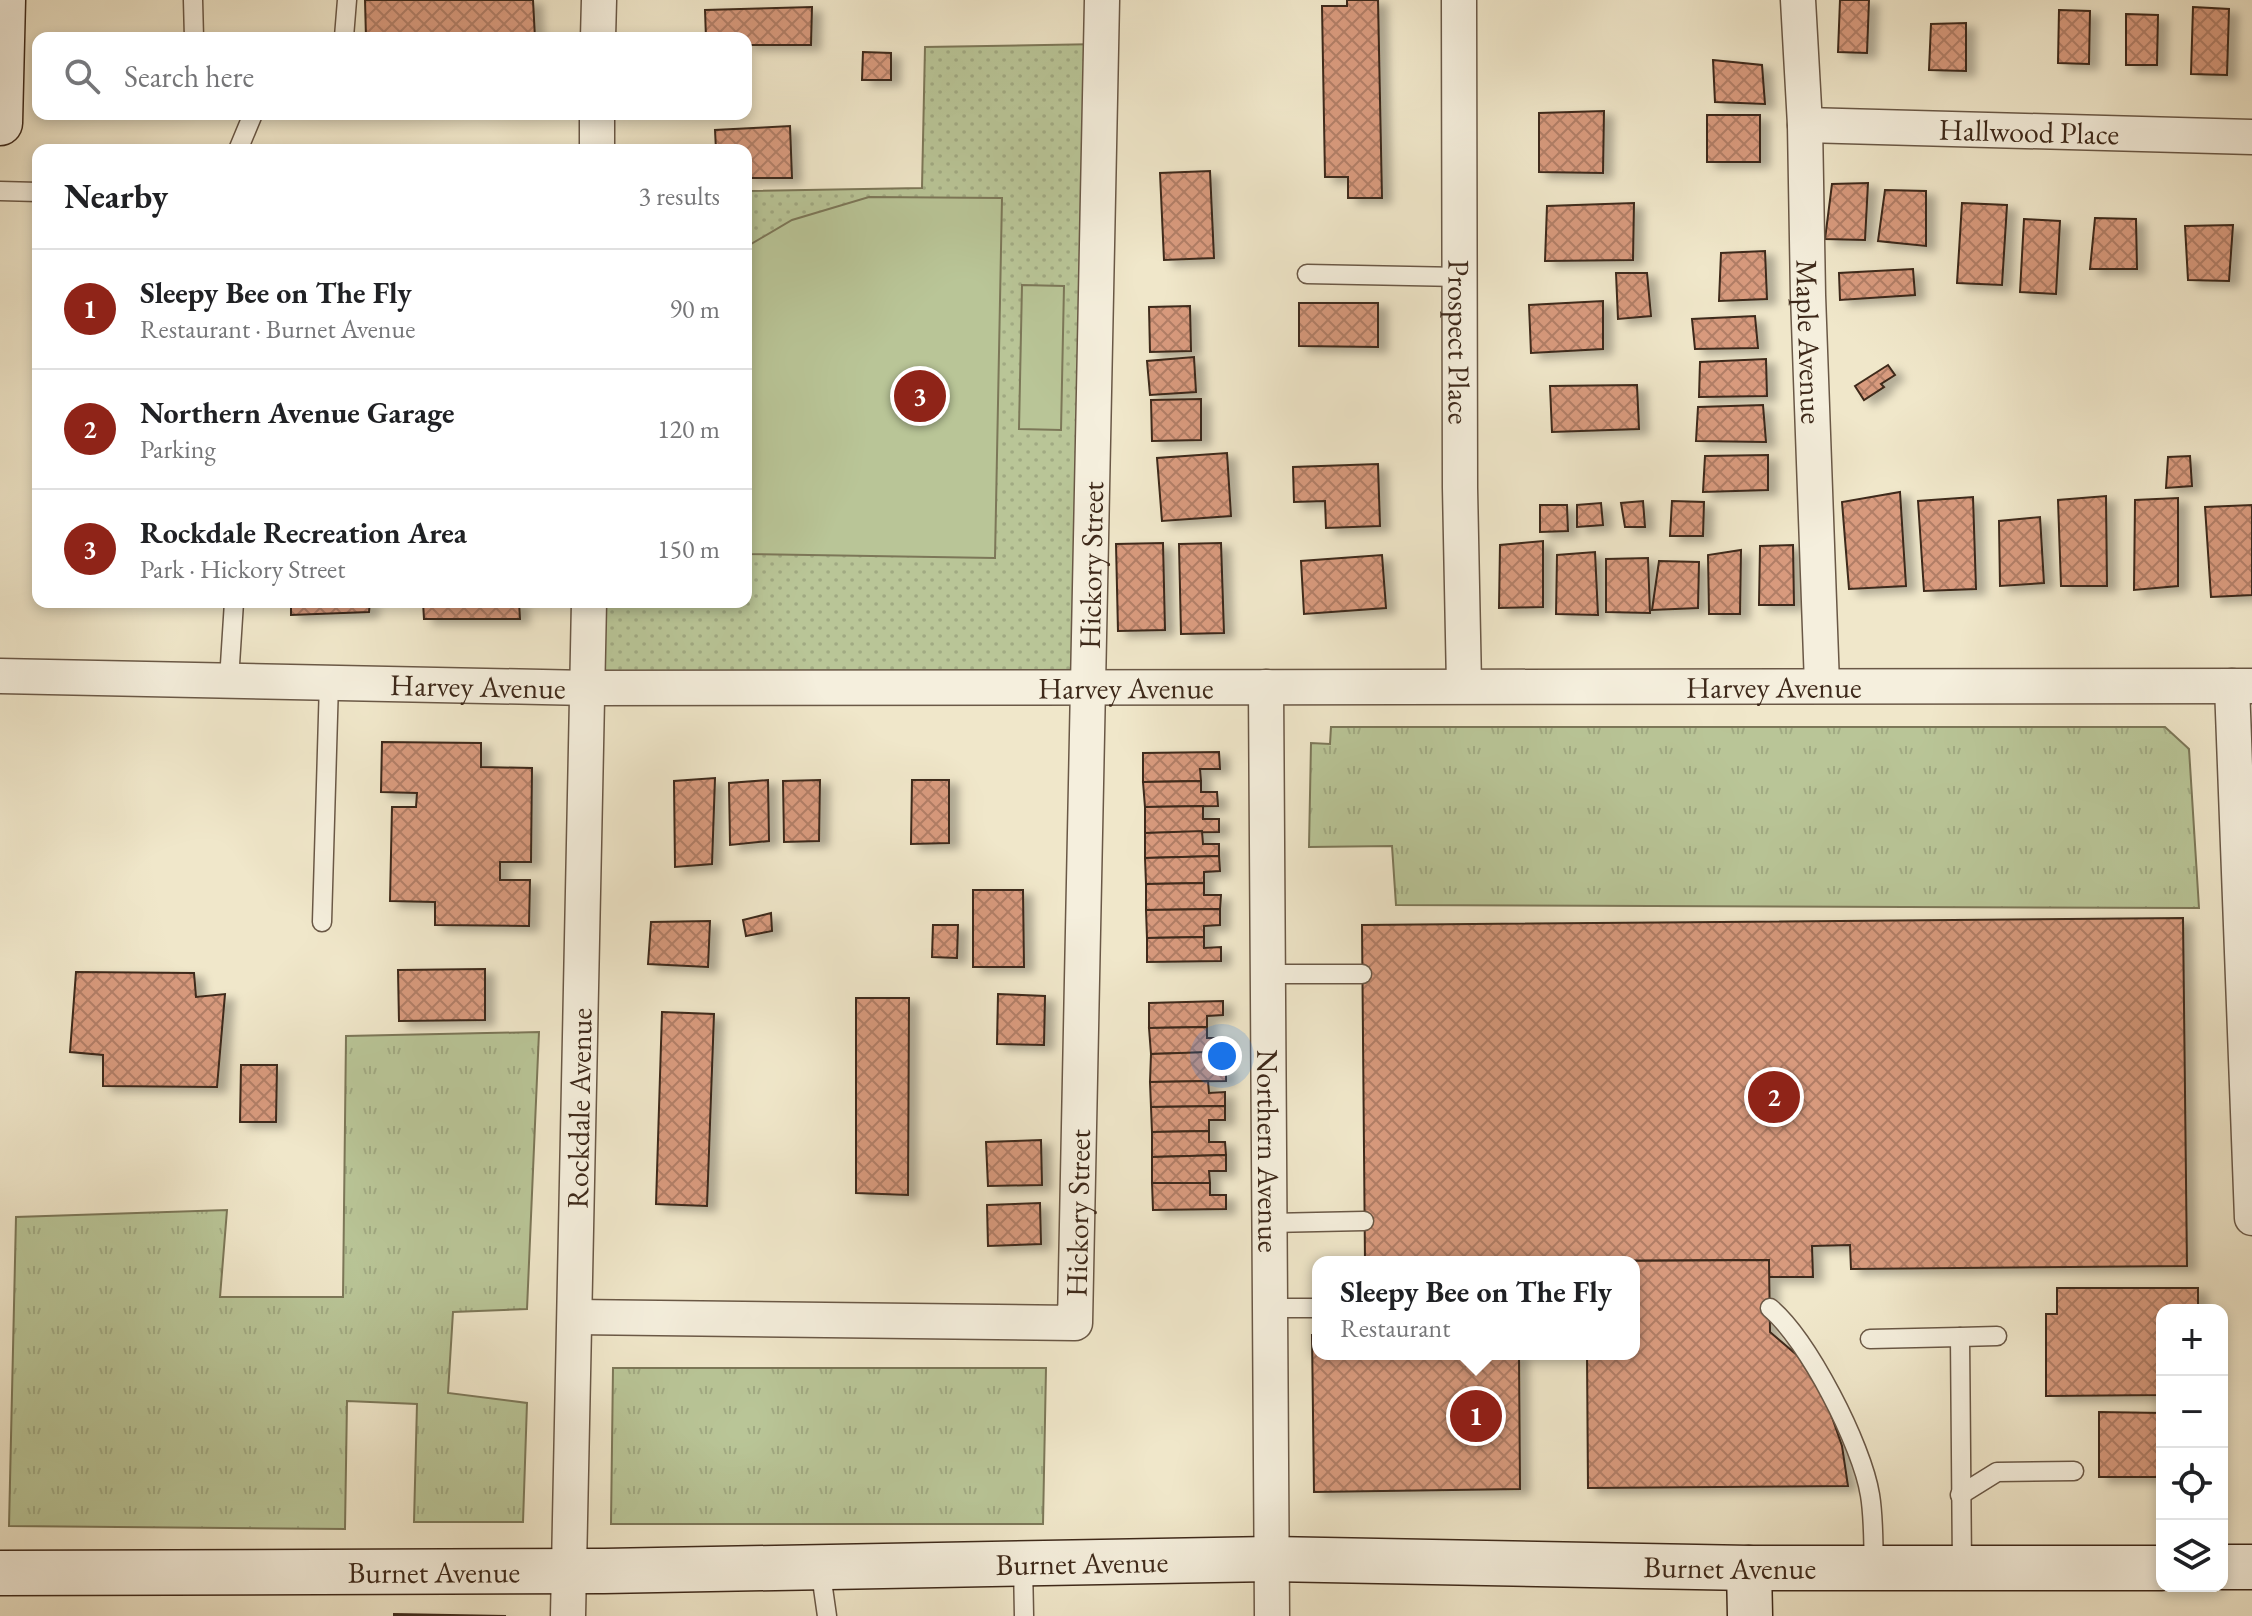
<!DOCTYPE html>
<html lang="en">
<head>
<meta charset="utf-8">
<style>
  body { margin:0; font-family:"EB Garamond",serif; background:#f2f2f2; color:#202124 }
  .controls { position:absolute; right:24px; bottom:24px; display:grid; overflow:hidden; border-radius:16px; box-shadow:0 4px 12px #0003 }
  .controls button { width:72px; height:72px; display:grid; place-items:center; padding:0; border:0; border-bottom:2px solid #e0e0e0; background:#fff; color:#202124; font:40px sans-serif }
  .you { position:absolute; left:1222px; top:1056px; width:28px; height:28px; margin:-20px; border:6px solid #fff; border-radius:50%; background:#1a73e8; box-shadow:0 0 0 12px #1a73e833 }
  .badge { display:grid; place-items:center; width:52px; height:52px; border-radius:50%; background:#8f2418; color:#fff; font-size:26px; font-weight:700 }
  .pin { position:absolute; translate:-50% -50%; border:4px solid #fff; box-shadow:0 2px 8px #0006 }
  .popup { position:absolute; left:1312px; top:1256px; width:328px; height:104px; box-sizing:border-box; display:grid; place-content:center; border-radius:16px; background:#fff; filter:drop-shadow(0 2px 6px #0005); font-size:26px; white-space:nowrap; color:#757577 }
  .popup b { font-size:30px; color:#202124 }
  .popup::after { content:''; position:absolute; left:50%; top:100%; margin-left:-16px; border:16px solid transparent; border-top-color:#fff }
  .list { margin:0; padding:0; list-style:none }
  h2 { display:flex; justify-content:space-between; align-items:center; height:104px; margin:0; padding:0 32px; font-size:34px }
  h2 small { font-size:26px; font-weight:400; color:#757577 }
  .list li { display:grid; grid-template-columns:52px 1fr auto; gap:24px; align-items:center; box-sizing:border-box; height:120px; padding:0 32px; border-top:2px solid #e0e0e0 }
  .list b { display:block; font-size:30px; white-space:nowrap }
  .list p { margin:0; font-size:26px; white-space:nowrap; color:#757577 }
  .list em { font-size:26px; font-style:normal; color:#757577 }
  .icon { flex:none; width:44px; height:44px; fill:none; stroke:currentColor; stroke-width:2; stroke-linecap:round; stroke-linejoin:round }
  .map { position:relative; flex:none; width:2252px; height:1616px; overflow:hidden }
  .search { position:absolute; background:#fff; box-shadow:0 4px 12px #0003; left:32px; top:32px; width:720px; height:88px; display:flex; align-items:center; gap:20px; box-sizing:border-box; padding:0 28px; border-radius:16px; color:#757577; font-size:30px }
  .panel { position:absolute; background:#fff; box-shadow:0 4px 12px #0003; left:32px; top:144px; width:720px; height:464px; border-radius:16px }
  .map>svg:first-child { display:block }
  .grass { fill:url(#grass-tufts); stroke:#7c7758; stroke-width:2 }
  .park { fill:url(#park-dots); stroke:#7c7758; stroke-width:2 }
  .garden { fill:#b9c597; stroke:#7c7758; stroke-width:2 }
  .building { fill:url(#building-cross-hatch); stroke:#3e291a; stroke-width:2; filter:url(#shadow) }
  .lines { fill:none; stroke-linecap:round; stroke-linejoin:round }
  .lane-casing { stroke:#6a5846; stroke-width:21 }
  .street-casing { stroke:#6a5846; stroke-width:37 }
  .secondary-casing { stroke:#3e291a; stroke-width:47 }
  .lane { stroke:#f5efdd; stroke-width:18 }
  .street { stroke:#f5efdd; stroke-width:34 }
  .secondary { stroke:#f5efdd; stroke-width:44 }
  .labels { text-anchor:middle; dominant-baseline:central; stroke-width:6; stroke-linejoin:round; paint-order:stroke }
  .street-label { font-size:30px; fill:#3e291a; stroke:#f5efdd }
</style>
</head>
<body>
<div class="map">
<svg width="2252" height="1616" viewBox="0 0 2252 1616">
  <defs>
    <pattern id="grass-tufts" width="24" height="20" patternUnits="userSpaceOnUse" patternTransform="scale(2)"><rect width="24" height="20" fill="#b9c597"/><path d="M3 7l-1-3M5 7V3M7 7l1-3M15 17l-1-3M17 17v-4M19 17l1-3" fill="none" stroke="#a0a982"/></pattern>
    <pattern id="park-dots" width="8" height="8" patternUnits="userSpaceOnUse" patternTransform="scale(2)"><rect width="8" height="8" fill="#b9c597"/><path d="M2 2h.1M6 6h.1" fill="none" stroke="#a0a982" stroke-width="1.8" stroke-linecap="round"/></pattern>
    <pattern id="building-cross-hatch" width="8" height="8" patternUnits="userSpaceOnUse" patternTransform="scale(2)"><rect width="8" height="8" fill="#d89a7d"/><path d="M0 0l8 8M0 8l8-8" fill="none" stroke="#b17e66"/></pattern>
    <filter id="shadow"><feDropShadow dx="9" dy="5" stdDeviation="4" flood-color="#0004"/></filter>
  </defs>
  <rect width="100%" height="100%" fill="#f0e7ca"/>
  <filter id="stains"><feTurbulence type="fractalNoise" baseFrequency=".0025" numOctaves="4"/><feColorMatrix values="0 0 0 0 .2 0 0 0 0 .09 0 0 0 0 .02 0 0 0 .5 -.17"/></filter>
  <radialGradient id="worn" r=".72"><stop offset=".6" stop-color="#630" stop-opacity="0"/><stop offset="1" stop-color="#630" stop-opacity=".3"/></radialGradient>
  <g class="grass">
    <path d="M1331,727H2165L2189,749L2199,908L1396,905L1392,846L1309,847L1311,743L1330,744Z"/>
    <path d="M539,1032L527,1309L453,1312L448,1393L527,1403L523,1522H414L417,1404L347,1401L345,1529L9,1526L16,1217L227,1210L220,1297H343L346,1036Z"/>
    <path d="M613,1368H1046L1043,1524H611Z"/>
  </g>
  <path class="park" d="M1101,44L1088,688H588L589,602H746V191L922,188L925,47Z"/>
  <g class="garden">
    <path d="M869,197L1002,198L995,558L746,554V247L792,220Z"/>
    <path d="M1022,285L1064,286L1061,430L1019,429Z"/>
  </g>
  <g class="building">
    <path d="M365,0H533L535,38H366Z"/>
    <path d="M1347,0H1378L1382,198H1348V177H1325L1322,6H1347Z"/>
    <path d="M1840,0H1869L1867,53L1838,52Z"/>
    <path d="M812,7L811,45H746V38H706L705,10Z"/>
    <path d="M2193,7L2229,9L2227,75L2191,74Z"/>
    <path d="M2059,10L2090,11L2089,64L2058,63Z"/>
    <path d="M2126,14L2158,15L2157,65H2126Z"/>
    <path d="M1966,23V71L1929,70L1931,24Z"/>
    <path d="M863,52L891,53V80H862Z"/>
    <path d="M1713,60L1762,65L1765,104L1715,102Z"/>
    <path d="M1604,111L1603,173L1539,172V113Z"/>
    <rect x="1707" y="115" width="53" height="47"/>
    <path d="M790,126L792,178H746V150H716L715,130Z"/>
    <path d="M1210,171L1214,258L1164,260L1160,173Z"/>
    <path d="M1868,183L1865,240L1825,239L1832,184Z"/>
    <path d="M1885,190L1926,191V246L1878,241Z"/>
    <path d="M1634,203L1633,260L1545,261L1547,206Z"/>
    <path d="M1962,203L2007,205L2002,285L1957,283Z"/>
    <path d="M2095,218L2136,219L2137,269H2090Z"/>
    <path d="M2024,219L2060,221L2056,294L2020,292Z"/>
    <path d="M2233,225L2229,281L2188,280L2185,226Z"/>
    <path d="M1765,251L1767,299L1719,301L1721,253Z"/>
    <path d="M1913,269L1915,295L1840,300L1839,273Z"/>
    <path d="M1616,273H1647L1651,316L1618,319Z"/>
    <path d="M1603,301V349L1531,353L1529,305Z"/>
    <path d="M1299,303H1378V347L1299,346Z"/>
    <path d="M1190,306L1191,351L1150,352L1149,307Z"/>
    <path d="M1755,316L1758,348L1695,349L1692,319Z"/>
    <path d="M1194,357L1196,392L1150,395L1147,361Z"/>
    <path d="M1766,359L1767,396L1699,397L1700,362Z"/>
    <path d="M1888,365L1895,375L1881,384L1884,387L1864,400L1855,386Z"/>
    <path d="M1637,385L1639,429L1552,432L1550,386Z"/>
    <path d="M1201,399V440L1152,441L1151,400Z"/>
    <path d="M1763,405L1766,442L1696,441L1698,407Z"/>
    <path d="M1227,453L1231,516L1162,521L1157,458Z"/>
    <path d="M1768,455V490L1703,492L1705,456Z"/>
    <path d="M2190,456L2192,486L2166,488L2168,457Z"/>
    <path d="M1378,464L1380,526L1326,528L1325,501L1294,502L1293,467Z"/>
    <path d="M1900,492L1906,586L1849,589L1842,502Z"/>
    <path d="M2106,496L2107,586H2061L2058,500Z"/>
    <path d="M1973,497L1976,589L1924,591L1918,501Z"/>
    <path d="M2178,498V586L2134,590L2135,500Z"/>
    <path d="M1643,501L1645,527H1625L1621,503Z"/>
    <path d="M1672,501L1704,502L1703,536H1670Z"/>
    <path d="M1601,503L1603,525L1577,527V505Z"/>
    <path d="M1540,505H1567L1568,531L1540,532Z"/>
    <path d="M2252,505V595L2211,597L2205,507Z"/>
    <path d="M2040,517L2044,583L2000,586L1999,521Z"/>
    <path d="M1543,541V607L1499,608L1500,545Z"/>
    <path d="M1163,543L1165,630L1118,631L1116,544Z"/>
    <path d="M1221,543L1224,633L1181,634L1179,544Z"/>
    <path d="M1793,545L1794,605H1759L1760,546Z"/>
    <path d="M1741,550L1740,614H1709L1708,555Z"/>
    <path d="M1595,552L1598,615L1556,614L1557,555Z"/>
    <path d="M1382,555L1386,608L1304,614L1301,561Z"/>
    <path d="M1648,558L1650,613L1606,612V559Z"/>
    <path d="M1659,561L1699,562L1698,608L1652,610Z"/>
    <path d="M291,602H370L369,612L291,615Z"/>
    <path d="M423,602H519L520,619H424Z"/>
    <path d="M382,742L481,743V767L532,768L531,862H500V880H530L529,926L435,925V902L390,901L392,807H416L417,793L381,792Z"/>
    <path d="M1219,752L1220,769H1200L1201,781L1143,782V753Z"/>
    <path d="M715,778L712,864L675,867L674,781Z"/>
    <path d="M768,780L769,841L730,845L729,783Z"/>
    <path d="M820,780L819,841L784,842L783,781Z"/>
    <path d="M912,780H949V843L911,844Z"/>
    <path d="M1201,781V792H1217L1218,806L1145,807L1143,782Z"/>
    <path d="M1203,806V819H1219V832L1145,833V807Z"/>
    <path d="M1202,831L1203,844H1219V856L1145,858V833Z"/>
    <path d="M1219,856L1220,871L1204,872V883L1146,884L1145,858Z"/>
    <path d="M1204,883V895H1221L1220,909L1146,910V884Z"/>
    <path d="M973,890H1023L1024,967H973Z"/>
    <path d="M1220,909V925L1204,926V937L1147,938L1146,910Z"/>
    <path d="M771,913L772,931L746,936L743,920Z"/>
    <path d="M2183,918L2187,1266L1851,1269L1850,1245L1812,1246L1813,1277H1769V1260L1365,1262L1362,925Z"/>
    <path d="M710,921L708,967L648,964L651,922Z"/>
    <path d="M933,925H958L957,958L932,957Z"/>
    <path d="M1204,937V948L1221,947V961L1147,962V938Z"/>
    <path d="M485,969V1020L399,1021L398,970Z"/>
    <path d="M76,972L194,973L196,997L225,994L217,1087L103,1086V1055L70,1052Z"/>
    <path d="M998,994L1045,996L1044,1045L997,1044Z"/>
    <path d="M856,998H909L908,1195L856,1193Z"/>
    <path d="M1223,1001V1015L1207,1016V1027L1149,1028V1003Z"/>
    <path d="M662,1012L714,1014L707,1206L656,1204Z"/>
    <path d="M1207,1027V1038H1223V1052L1151,1054L1149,1028Z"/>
    <path d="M1209,1052V1067H1226V1081L1150,1082L1151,1054Z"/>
    <path d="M241,1065H277L276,1122H240Z"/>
    <path d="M1208,1081L1209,1093L1225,1092V1106L1151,1107L1150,1082Z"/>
    <path d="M1225,1106V1120H1209V1131L1152,1132L1151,1107Z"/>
    <path d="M1209,1131V1142H1225L1226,1155L1152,1157V1132Z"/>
    <path d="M1041,1140L1042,1185L988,1186L986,1142Z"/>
    <path d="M1226,1155V1171H1209L1210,1183H1152V1157Z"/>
    <path d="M1152,1183H1210V1195H1226V1209L1153,1210Z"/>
    <path d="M1040,1203L1041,1244L988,1246L987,1205Z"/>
    <path d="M1769,1260L1770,1332L1798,1356L1826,1400L1842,1446L1848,1486L1588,1488L1587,1354H1634V1262L1608,1261Z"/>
    <path d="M2057,1288H2198V1310H2162V1395L2046,1396V1314H2057Z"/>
    <path d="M1312,1335H1318V1354H1519L1520,1489L1314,1492Z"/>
    <path d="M2099,1412L2162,1413V1477H2099Z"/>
    <path d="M394,1614L506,1616H394Z"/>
  </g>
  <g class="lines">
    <g class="lane-casing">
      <g id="lane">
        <path d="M193,0L194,38"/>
        <path d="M344,37L347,0"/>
        <path d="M238,150L253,114"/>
        <path d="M0,191L38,192"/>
        <path d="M1307,274L1460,277"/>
        <path d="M229,680L234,602"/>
        <path d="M322,922L329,682"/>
        <path d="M1268,974H1362"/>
        <path d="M1269,1223L1364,1221"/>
        <path d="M1269,1308H1318"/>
        <path d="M1770,1308C1808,1340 1862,1445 1870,1495C1874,1519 1873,1544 1874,1568"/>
        <path d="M1960,1337L1997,1336"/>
        <path d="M1870,1339L1960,1337L1962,1568"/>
        <path d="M1960,1495L1997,1472L2074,1471"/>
        <path d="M1023,1564L1024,1616"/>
        <path d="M820,1567L827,1616"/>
      </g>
    </g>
    <g class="street-casing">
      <g id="street">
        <path id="s1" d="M1459,0L1460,488L1464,685"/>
        <path id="s2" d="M1798,0L1805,125L1808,295L1822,685"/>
        <path d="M598,38L599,0"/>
        <path id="s3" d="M1805,125L2252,137"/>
        <path d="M597,150V114"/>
        <path id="s4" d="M0,676L588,688L2252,686"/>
        <path d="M2232,686L2252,1218"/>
        <path id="s5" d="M1266,687L1272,1616"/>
        <path id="s6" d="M575,1317L1075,1323L1102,0"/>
        <path id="s7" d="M568,1616L589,602"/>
      </g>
    </g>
    <g class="secondary-casing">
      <g id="secondary">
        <path d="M0,123L3,0"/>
        <path d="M2222,1567H2252"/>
        <path d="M1749,1568L1750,1616"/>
        <path id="s8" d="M0,1573L604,1571L1271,1559L1749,1568H2162"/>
      </g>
    </g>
    <use href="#lane" class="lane"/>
    <use href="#street" class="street"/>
    <use href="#secondary" class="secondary"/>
  </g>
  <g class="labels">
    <g class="street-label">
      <text stroke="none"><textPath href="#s3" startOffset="224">Hallwood Place</textPath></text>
      <text stroke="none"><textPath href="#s2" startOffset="342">Maple Avenue</textPath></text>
      <text stroke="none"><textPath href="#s1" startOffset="342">Prospect Place</textPath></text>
      <text stroke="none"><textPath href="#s6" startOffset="1258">Hickory Street</textPath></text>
      <text stroke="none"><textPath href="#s4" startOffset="478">Harvey Avenue</textPath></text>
      <text stroke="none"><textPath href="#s4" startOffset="1774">Harvey Avenue</textPath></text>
      <text stroke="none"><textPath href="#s4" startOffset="1126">Harvey Avenue</textPath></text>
      <text stroke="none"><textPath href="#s7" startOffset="508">Rockdale Avenue</textPath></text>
      <text stroke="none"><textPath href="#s5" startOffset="464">Northern Avenue</textPath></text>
      <text stroke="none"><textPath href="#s6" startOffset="610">Hickory Street</textPath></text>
      <text stroke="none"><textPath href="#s8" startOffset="1082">Burnet Avenue</textPath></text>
      <text stroke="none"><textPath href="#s8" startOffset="1730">Burnet Avenue</textPath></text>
      <text stroke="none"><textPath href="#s8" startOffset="434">Burnet Avenue</textPath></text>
    </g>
  </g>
  <rect width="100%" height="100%" filter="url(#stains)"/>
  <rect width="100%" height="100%" fill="url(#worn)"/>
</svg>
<div class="controls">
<button>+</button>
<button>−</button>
<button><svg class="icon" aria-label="locate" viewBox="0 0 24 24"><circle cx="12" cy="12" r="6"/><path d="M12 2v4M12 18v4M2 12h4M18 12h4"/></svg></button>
<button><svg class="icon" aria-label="layers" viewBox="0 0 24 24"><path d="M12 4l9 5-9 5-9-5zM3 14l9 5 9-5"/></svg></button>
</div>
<div class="you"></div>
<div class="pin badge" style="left:1476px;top:1416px">1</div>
<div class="popup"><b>Sleepy Bee on The Fly</b>Restaurant</div>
<div class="pin badge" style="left:1774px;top:1097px">2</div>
<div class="pin badge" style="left:920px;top:396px">3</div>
<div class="search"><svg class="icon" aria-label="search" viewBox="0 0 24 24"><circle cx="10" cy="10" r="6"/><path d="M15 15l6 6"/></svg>Search here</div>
<section class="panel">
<h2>Nearby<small>3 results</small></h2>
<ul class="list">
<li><span class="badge">1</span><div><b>Sleepy Bee on The Fly</b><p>Restaurant · Burnet Avenue</p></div><em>90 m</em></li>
<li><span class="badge">2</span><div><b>Northern Avenue Garage</b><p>Parking</p></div><em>120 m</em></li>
<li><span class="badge">3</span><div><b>Rockdale Recreation Area</b><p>Park · Hickory Street</p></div><em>150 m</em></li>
</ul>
</section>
</div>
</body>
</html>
